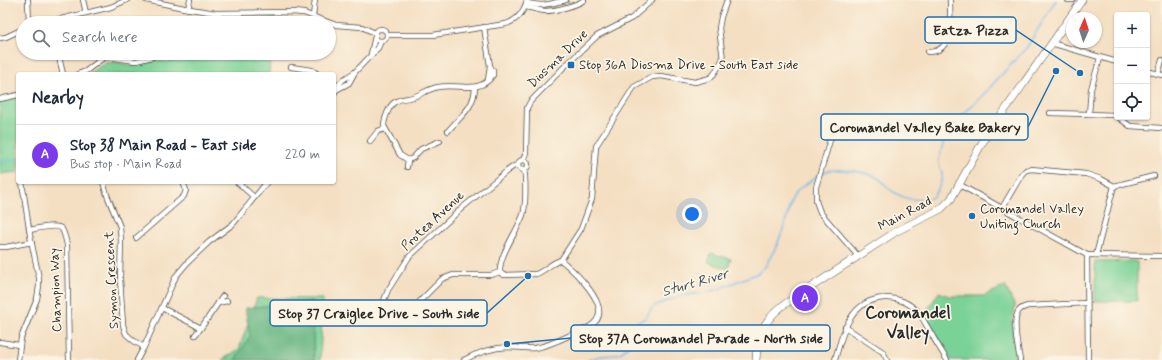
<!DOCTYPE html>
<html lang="en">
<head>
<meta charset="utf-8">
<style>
  body { margin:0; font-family:Mynerve,sans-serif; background:#f6f6f7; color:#1f2937 }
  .controls { position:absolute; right:12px; top:12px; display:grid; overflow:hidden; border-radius:4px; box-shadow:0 1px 3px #0004 }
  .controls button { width:36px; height:36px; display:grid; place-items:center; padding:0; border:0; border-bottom:1px solid #e0e1e3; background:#fff; color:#1f2937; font:20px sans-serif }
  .compass { position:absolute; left:1066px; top:12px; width:36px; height:36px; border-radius:50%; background:#fff; box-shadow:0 1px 3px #0004; rotate:3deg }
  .you { position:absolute; left:692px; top:214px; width:14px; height:14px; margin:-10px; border:3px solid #fff; border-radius:50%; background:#1a73e8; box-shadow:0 0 0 6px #1a73e833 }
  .badge { display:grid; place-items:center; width:26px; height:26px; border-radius:50%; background:#7c3aed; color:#fff; font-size:13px; font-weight:700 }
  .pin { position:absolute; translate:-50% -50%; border:2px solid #fff; box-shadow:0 1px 4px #0006 }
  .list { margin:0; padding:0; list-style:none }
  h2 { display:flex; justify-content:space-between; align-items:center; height:52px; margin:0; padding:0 16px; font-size:17px }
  h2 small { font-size:13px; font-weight:400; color:#747a83 }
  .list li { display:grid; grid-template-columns:26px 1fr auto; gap:12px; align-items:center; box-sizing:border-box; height:60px; padding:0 16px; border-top:1px solid #e0e1e3 }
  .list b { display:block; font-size:15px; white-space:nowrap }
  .list p { margin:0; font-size:13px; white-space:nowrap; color:#747a83 }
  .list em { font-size:13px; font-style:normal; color:#747a83 }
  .icon { flex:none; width:22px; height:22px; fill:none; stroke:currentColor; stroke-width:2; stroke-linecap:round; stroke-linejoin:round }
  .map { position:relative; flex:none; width:1162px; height:360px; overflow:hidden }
  .search { position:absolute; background:#fff; box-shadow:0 1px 3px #0004; left:16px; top:16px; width:320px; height:44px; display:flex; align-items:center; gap:10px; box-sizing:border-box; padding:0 14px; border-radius:22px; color:#747a83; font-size:15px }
  .panel { position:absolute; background:#fff; box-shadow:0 1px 3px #0004; left:16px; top:72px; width:320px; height:112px; border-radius:4px }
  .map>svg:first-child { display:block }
  .green { fill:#7ad297; stroke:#527e61 }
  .forest { fill:#63b480; stroke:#477056 }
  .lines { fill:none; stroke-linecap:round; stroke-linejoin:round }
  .stream { stroke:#70b6e7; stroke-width:1.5 }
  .minor-casing { stroke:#494642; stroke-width:6 }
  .secondary-casing { stroke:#494642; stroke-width:8 }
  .minor { stroke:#fff; stroke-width:4.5 }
  .secondary { stroke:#fff; stroke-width:7 }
  .poi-dot { fill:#1f6fb2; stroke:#fcf5e5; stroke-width:1.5 }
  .labels { text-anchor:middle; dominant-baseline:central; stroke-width:3.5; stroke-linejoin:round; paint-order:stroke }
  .street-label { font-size:13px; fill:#2b2b2b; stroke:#fcf5e5 }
  .poi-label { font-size:13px; fill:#2b2b2b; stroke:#fcf5e5; text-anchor:start }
  .water-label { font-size:14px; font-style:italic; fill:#405563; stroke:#fcf5e5 }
  .district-label { font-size:17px; font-weight:bold; fill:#2b2b2b; stroke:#fcf5e5 }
  .leader { fill:none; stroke:#1f6fb2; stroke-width:1.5 }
  .callout-dot { fill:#1f6fb2; stroke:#fcf5e5; stroke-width:1.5 }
  .callout { fill:#fcf5e5; stroke:#1f6fb2; stroke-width:1.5 }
  .callout-label { font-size:14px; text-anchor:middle; font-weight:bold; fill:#2b2b2b }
</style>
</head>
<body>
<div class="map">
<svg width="1162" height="360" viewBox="0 0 1162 360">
  <rect width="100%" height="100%" fill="#fcf5e5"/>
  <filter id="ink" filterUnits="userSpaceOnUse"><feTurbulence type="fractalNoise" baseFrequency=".025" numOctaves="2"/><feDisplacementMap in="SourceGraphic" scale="8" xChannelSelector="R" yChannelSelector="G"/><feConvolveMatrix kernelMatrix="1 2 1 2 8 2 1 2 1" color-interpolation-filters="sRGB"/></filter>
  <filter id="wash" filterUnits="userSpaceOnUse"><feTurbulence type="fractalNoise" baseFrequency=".012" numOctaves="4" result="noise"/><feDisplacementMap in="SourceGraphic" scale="16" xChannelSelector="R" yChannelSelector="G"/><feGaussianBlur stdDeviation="0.9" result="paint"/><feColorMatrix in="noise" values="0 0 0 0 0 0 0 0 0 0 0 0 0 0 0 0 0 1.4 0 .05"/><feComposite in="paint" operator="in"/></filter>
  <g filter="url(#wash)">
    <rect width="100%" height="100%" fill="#f4dfc2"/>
    <g class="green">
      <path d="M275,17L274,23H236L237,18Z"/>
      <path d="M202,53H271L269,74H88L105,63L115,62L129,65H137L156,60L167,62Z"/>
      <path d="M18,97V172L0,174V102Z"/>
      <path d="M711,253L731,259L728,269L708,262Z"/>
      <path d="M1137,261V301H1095V262Z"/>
      <path d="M1005,286L1015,306L1012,322L1016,360H950L924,315L939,292L949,296H984Z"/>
      <path d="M257,298L323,299L320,360H222L239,349Z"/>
    </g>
    <path class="forest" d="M312,301L314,360H235L250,336L245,308Z"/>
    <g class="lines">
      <g class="stream">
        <path d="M0,162L18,159"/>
        <path d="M821,173C831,167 865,171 876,177C883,180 886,187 892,191C905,200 918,202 933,197C937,191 941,184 942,177C943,172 940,169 939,164C938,160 946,133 949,128L982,96L1027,47L1056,0"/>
        <path d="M588,360L600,356L614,355L622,352L632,342L634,328L638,322L647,317L651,309L654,306L681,296L709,292L721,288L758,273L765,267L777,245L785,224L791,201L796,192L818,175"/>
      </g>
    </g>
  </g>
  <g filter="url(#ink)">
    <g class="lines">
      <g class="minor-casing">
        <g id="minor">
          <path d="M28,0L29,23"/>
          <path d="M83,0L86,13"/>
          <path d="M146,0L184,8L216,13L292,12L304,13L336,25L362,27L375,33"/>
          <path d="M1068,0H1073"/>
          <path d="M527,3C544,7 549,4 566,0"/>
          <path d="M526,7C532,8 538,10 545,11C554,11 576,6 584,0"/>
          <path d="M188,9L190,0"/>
          <path d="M313,16L315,0"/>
          <path d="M44,23L111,7L127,0"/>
          <path d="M484,27L490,66L488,80"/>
          <circle cx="381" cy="35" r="6"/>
          <path d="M387,35H433L506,24C518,20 524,12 527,0"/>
          <path d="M0,38L6,37L23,29"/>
          <path d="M1051,43L1117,62"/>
          <path d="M928,52C955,52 950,19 950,0"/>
          <path d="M58,53L63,74"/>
          <path d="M371,54L375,36"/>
          <path d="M291,67L312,70L318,74"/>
          <path d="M1147,71L1162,75"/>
          <path d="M78,74L86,71L103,58L108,57L136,61L152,57"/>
          <path d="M1158,74L1162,60"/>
          <path d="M336,90L349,83L355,72"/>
          <path d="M334,94L338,85L344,79L355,72L378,48L381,41"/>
          <path d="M0,99L18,95"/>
          <path d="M1050,113L1089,114L1091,89L1100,58"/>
          <path d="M1089,114L1115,115L1117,116"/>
          <path d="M1118,117L1130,126L1162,128"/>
          <path d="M448,131C461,115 474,109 475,87"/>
          <path d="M370,141L378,131L385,129"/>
          <path d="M440,141L421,149L413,158L408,160L400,155L384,126C384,120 389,105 395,102C400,98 407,99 413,97C422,94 428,89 438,87C457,83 480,95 493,75V71L490,66"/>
          <path d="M523,160L526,153L527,108L530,102L564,67L597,36L632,18L652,0"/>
          <circle cx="523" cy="165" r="5"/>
          <path d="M518,165L514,166L507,171L462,208L409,257L388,290L383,303L382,313L389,320H401L442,279L453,275H491L500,272L503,275L536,274C545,271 552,262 561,260"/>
          <path d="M407,167L408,160"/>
          <path d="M103,182L107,195L120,227L121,241L120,278L123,325L126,334L134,341L144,347"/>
          <path d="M237,182L254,197"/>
          <path d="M960,185L1087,255L1162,256"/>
          <path d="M1114,186L1154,176"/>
          <path d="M1002,208L1022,174L1026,170L1031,169L1086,174L1101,179L1114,186L1096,255"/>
          <path d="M29,230C36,229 58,223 62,229C64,233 66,240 67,245L69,360"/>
          <path d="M136,238L184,196L186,190L183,182"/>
          <path d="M0,247H6L32,242"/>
          <path d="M1087,255L1088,360"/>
          <path d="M858,256L820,212L816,201V187L830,140L837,130L843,126L851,124L891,125"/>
          <path d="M561,260L581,229L592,199L596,146L634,87L652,77L661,76L695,82L710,78L714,74L723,59L719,28L721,17L727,0"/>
          <path d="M500,272C499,255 517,232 523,215C526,206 526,179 524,169"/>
          <path d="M218,303L227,301"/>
          <path d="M162,308L201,328L223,296"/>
          <path d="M845,327L883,352L887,360"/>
          <path d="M195,335L201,328"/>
          <path d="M0,342L19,345"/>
          <path d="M18,360L21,338L37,299L39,286V278L30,235L22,182"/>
          <path d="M137,360L144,347L176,276L187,263L209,242L233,224L267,182"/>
          <path d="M464,360C477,353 492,348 507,347C516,347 526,349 535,348C549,346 562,339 575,333C582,330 591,328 596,321C610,304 574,271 561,260"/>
          <path d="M835,360C842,333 851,299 885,298C897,297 910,303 918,312C922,317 925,323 928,328C934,339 940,349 947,360"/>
          <path d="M1020,360C1018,349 1012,321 1018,312C1020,308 1024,307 1028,306L1087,303"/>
        </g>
      </g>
      <g class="secondary-casing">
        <path id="secondary" d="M756,360C757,353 756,347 758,340C761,327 772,314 782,306L897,231L941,209L951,199L982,143L1082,0"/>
      </g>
      <use href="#minor" class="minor"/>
      <use href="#secondary" class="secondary"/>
    </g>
  </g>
  <g class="poi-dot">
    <rect x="567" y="61" width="8" height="8" rx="2"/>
    <circle cx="972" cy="216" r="4"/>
  </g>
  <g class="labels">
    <g class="street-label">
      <text transform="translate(558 59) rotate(-44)">Diosma Drive</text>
      <text transform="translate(905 214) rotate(-28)">Main Road</text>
      <text transform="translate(433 221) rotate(-43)">Protea Avenue</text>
      <text transform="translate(112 280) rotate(-93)">Symon Crescent</text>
      <text transform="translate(56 290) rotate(-92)">Champion Way</text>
    </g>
    <g class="poi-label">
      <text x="579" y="65">Stop 36A Diosma Drive - South East side</text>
      <text x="980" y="209">Coromandel Valley<tspan x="980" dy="15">Uniting Church</tspan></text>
    </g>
    <g class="water-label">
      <text transform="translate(695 283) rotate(-16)">Sturt River</text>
    </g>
    <g class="district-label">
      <text x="908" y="313">Coromandel<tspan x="908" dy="20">Valley</tspan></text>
    </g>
  </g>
  <path class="leader" d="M1080 73L1016 30M1056 71L1028 127M528 276L487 313M507 344L571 338"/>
  <g class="callout-dot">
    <circle cx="1080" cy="73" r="4"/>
    <circle cx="1056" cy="71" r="4"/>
    <circle cx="528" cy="276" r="4"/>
    <circle cx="507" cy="344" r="4"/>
  </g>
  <g class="callout">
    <rect x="925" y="17" width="91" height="26" rx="4"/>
    <rect x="821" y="114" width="207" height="26" rx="4"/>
    <rect x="270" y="300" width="217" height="26" rx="4"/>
    <rect x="571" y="325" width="259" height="26" rx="4"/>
  </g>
  <g class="callout-label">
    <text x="971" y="35">Eatza Pizza</text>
    <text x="925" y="132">Coromandel Valley Bake Bakery</text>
    <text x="379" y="318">Stop 37 Craiglee Drive - South side</text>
    <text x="701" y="343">Stop 37A Coromandel Parade - North side</text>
  </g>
</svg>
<div class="controls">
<button>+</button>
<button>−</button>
<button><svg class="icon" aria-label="locate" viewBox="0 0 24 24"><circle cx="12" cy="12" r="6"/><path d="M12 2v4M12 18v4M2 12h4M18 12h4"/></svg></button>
</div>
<svg class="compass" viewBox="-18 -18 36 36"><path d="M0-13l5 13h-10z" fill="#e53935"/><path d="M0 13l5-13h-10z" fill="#747a83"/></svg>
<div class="you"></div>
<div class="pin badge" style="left:805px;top:298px">A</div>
<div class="search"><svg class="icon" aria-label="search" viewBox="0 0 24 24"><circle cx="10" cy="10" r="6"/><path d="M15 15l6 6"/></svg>Search here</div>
<section class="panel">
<h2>Nearby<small></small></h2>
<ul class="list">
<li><span class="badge">A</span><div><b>Stop 38 Main Road - East side</b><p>Bus stop · Main Road</p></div><em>220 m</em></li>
</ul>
</section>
</div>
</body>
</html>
